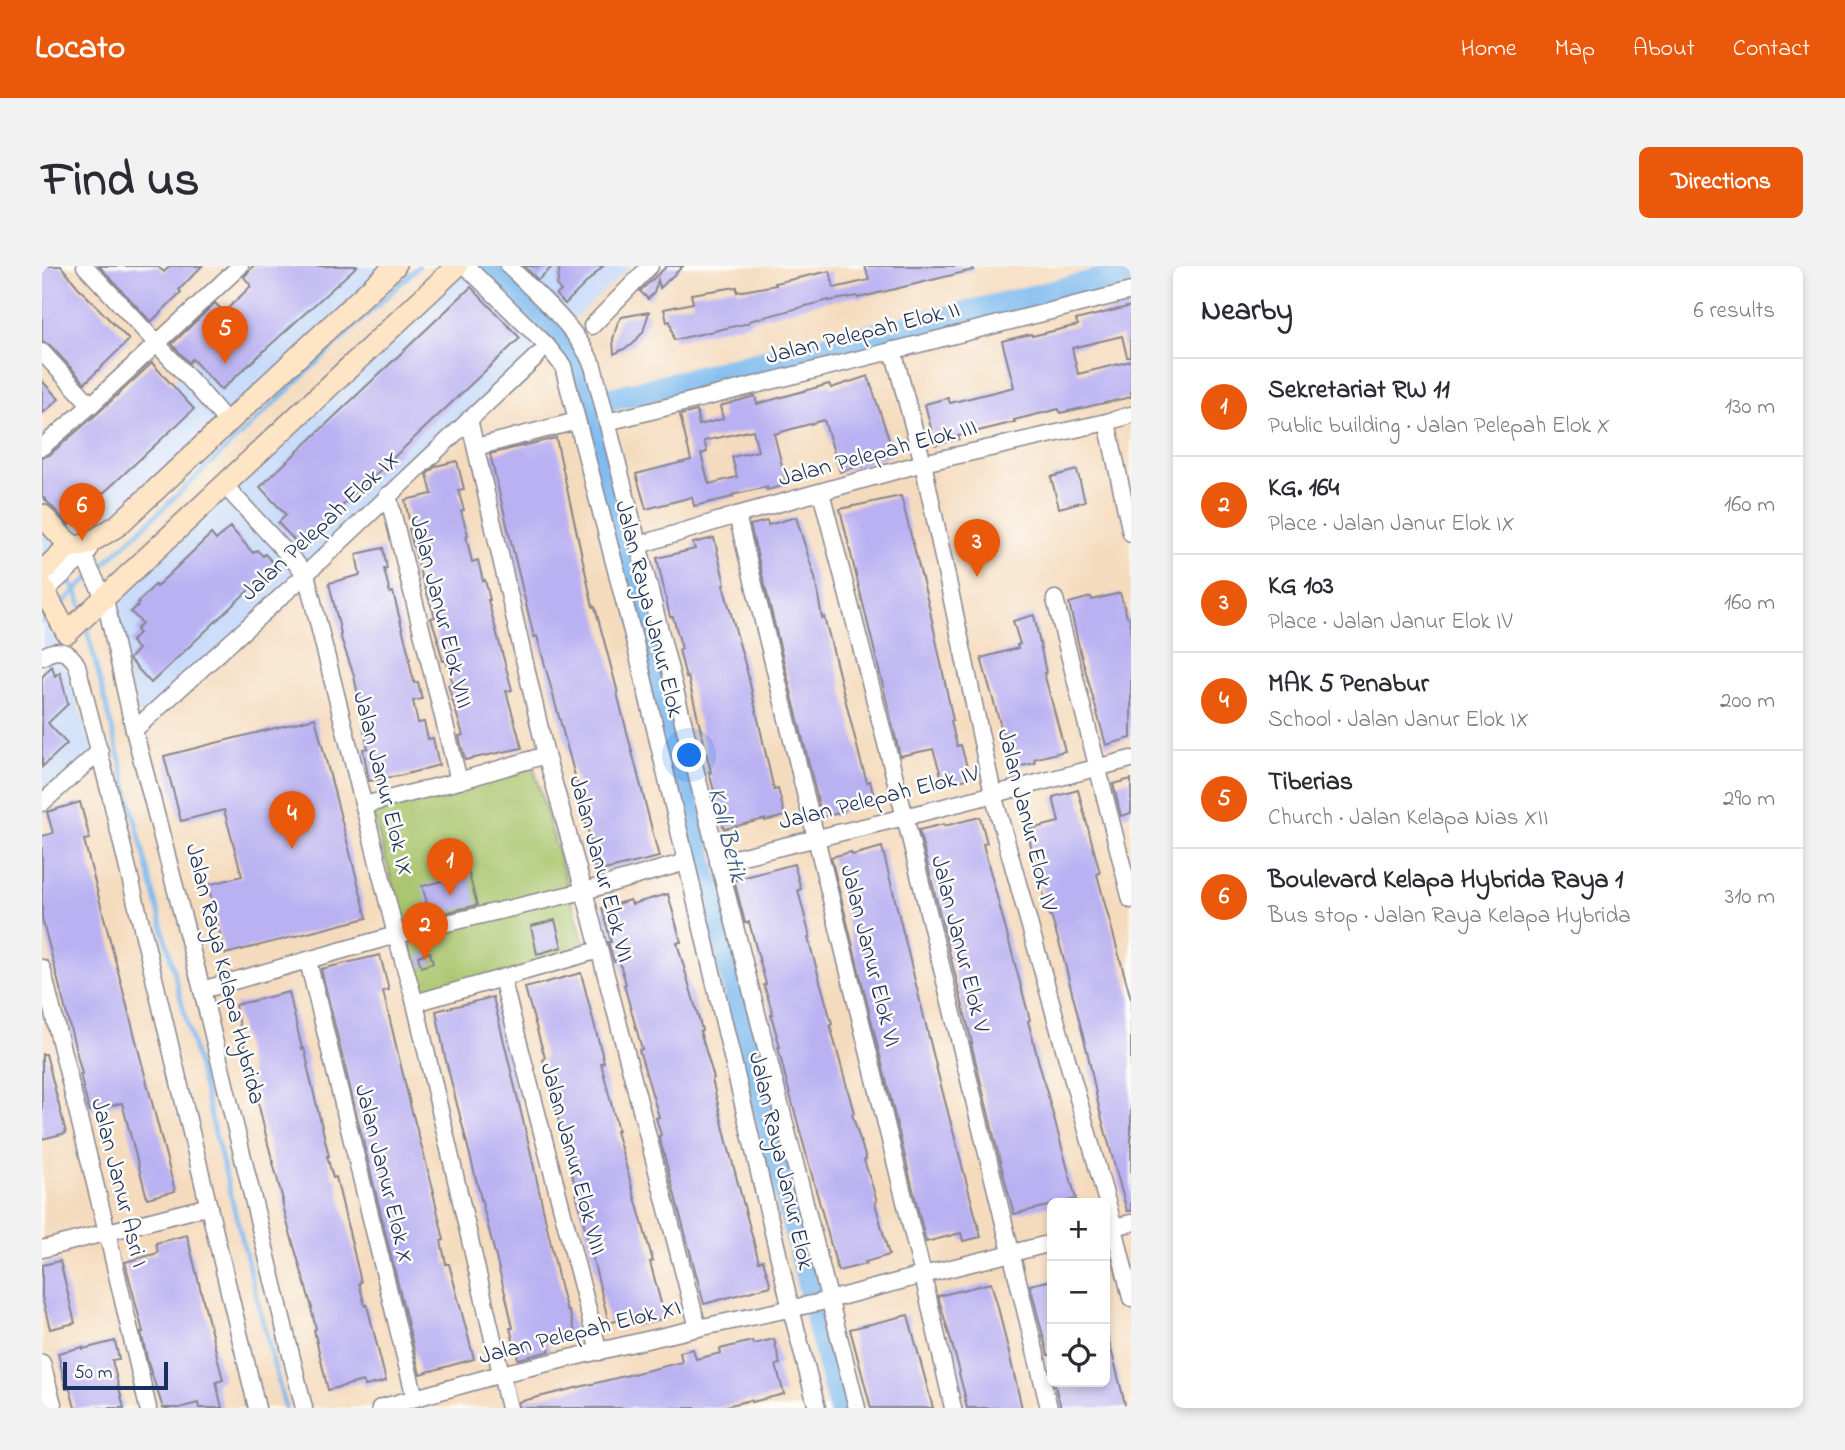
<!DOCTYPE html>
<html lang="en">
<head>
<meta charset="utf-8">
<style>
  body { margin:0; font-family:"Indie Flower",sans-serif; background:#f2f2f3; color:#2b2b33 }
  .controls { position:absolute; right:21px; bottom:21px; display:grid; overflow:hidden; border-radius:10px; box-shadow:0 4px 10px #0003 }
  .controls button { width:63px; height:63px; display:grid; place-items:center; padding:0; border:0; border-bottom:2px solid #e1e1e2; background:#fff; color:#2b2b33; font:35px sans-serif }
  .scale { position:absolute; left:21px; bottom:18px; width:105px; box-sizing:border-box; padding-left:7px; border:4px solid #1b2f5e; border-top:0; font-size:19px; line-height:24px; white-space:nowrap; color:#1b2f5e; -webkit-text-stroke:5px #fdfcf7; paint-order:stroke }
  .you { position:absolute; left:648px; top:490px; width:24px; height:24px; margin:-18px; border:5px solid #fff; border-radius:50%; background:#1a73e8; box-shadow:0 0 0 10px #1a73e833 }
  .badge { display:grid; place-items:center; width:46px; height:46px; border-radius:50%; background:#ea580c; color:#fff; font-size:23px; font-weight:700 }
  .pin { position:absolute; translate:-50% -58px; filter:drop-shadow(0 2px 4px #0008) }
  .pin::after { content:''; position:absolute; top:37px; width:24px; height:21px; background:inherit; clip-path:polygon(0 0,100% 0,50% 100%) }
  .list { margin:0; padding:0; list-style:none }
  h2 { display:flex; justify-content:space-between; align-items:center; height:91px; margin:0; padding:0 28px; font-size:30px }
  h2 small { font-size:23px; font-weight:400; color:#7c7c81 }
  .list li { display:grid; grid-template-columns:46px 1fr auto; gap:21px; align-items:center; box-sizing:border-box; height:98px; padding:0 28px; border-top:2px solid #e1e1e2 }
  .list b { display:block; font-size:26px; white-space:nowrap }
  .list p { margin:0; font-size:23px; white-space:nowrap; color:#7c7c81 }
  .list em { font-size:23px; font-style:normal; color:#7c7c81 }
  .icon { flex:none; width:38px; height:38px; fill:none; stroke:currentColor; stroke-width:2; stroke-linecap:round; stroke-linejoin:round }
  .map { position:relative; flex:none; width:1089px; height:1142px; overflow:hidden; border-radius:10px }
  header { display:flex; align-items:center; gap:42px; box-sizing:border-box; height:98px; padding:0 35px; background:#ea580c; color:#fff }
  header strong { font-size:33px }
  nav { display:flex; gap:38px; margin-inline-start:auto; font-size:24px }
  .intro { display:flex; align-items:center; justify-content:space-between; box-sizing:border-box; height:168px; padding:0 42px }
  h1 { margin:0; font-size:49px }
  .button { padding:18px 32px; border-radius:10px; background:#ea580c; color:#fff; font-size:24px; font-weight:700 }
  main { display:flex; gap:42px; padding:0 42px }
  aside { flex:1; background:#fff; border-radius:10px; box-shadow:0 4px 10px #0003 }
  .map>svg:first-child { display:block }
  .built { fill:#c9dcf9 }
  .green { fill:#a9c56c; stroke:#627a65; stroke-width:2 }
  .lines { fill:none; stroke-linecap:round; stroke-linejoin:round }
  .stream { stroke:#7cb9ef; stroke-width:4.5 }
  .river { stroke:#7cb9ef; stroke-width:24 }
  .building { fill:#bab1f2; fill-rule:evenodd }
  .street-casing { stroke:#88858e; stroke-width:19 }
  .secondary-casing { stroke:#88858e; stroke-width:24 }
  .street { stroke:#fff; stroke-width:16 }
  .secondary { stroke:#fde5c5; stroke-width:21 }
  .labels { text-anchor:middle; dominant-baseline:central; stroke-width:5; stroke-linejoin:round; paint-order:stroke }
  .street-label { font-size:24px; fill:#1b2f5e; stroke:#fdfcf7 }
  .water-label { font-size:26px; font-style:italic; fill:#38588a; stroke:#fdfcf7 }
</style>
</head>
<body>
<header>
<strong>Locato</strong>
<nav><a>Home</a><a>Map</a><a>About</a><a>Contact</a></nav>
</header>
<div class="intro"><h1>Find us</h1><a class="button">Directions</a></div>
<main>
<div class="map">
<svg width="1089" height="1142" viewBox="0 0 1089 1142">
  <rect width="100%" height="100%" fill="#fdfcf7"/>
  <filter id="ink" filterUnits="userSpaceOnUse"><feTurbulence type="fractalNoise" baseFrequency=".0143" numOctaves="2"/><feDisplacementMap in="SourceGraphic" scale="14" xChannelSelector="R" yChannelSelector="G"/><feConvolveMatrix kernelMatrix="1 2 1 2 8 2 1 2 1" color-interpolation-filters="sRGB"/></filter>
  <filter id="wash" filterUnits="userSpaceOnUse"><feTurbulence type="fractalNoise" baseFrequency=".00686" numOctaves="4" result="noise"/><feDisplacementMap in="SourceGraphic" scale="28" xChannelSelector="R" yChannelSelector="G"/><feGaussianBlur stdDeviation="1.57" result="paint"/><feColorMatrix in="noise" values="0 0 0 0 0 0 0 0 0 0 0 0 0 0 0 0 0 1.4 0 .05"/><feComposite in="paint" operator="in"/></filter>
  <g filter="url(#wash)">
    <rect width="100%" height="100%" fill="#f5dbbe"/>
    <g class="built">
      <path d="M258,0H347L0,322V164L37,204Z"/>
      <path d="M477,0H589L529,56Z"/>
      <path d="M424,1L500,80L99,455L64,334Z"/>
      <path d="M0,324L51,486L0,533Z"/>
    </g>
    <path class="green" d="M491,500L544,684L382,729L330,545Z"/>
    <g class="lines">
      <g class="stream">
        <path d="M55,305L377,0"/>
        <path d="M24,313L35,324L40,345"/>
        <path d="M16,341L48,311"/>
        <path d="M0,356L7,349"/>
        <path d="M44,360L243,1142"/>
      </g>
      <g class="river">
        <path d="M447,0L526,84L538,110L798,1142"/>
        <path d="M545,139L1089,7"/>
      </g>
    </g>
    <g id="blocks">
      <g class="building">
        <path d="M0,0H19L36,21L87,74L43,117L8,79L0,76Z"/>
        <path d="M57,0H115L122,6L128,0H160L137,24L139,26L109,56Z"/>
        <path d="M211,0H315L179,124L150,93L147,97L130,78L173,37L182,46L209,20L202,11Z"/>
        <path d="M482,0H511L496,14Z"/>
        <path d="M518,0H561L523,38L514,29L519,25L515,20Z"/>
        <path d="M625,0H641L618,22L616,14L612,27L606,33L598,25Z"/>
        <path d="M823,0H931V4L816,32L815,30L787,35V34L707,55V57L632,74L628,55L625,56L622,43L651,37L649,28L695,21V26L734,19L733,17L788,5L792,22L827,14Z"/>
        <path d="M429,21L478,72L258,280L236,257L244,249L218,221Z"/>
        <path d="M1089,40V91H1085L1080,70L1030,82L1036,108L1089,95V131L1018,147L1017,143L972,154L973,156L916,170L917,173L893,179L883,138L906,132L908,137L972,121L960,75L989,68L990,70L1036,59L1034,54Z"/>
        <path d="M607,46L601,66L590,79L572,88L571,73L576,56L580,51Z"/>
        <path d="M110,97L152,143L27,259L0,230V191L7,189L56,147Z"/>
        <path d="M826,110L852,188L798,206L782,154L732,168L745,219L725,224V221L690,229L691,231L652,240L650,231L604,243L594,208L649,194L638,149L655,145L657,159L681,153L678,140L713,130L715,138L787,118L789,122ZM711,164L716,185L690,191L695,211L667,218L659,188L665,186L662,175Z"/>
        <path d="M0,115L17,133L0,148Z"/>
        <path d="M514,172L551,341H553L576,427H575L617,591L554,606L547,579L550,578L537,533L539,532L495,370L492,371L448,188Z"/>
        <path d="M415,195L422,223L416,224L422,244L419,245L426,269L424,270L430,296L436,294L441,315L443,314L448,334H446L470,424L464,425L480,482L423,494L417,470L421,469L406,419L411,418L404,394L401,395L395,373H396L389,352L393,351L379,310L367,263H369L363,234L390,228L385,208L394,200Z"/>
        <path d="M1035,204L1043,235L1017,242L1009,211Z"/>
        <path d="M859,230L887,340L906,431L911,454L909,455L915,480L919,479L928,512L902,519L891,483L858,490L798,243Z"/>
        <path d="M754,251L773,312L780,352L782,351L787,369L819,496L825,516L828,515L833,535L801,542L802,546L780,551L708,259L725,255L726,259Z"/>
        <path d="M188,261L211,287L215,284L221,290L223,288L233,299L109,417L87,393L96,383L89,376L97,367L94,364L100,357L89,346L97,338L96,336L113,319L114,321L169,268L174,274Z"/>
        <path d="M672,272L683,318L681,319L706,409L732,524L736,523L743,550L723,555V553L682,563L667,506H669L646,411L644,412L637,384L640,383L631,351H628L615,292L653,283L651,277Z"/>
        <path d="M341,282L345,303H342L348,327L351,326L368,393L367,394L372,417L376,416L380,433L371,435L376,457L382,456L386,473L391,472L397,499L361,509L327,515L321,483L326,482L321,458H322L312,410L298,369L299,368L287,317L318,309L314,288Z"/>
        <path d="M1078,327L1085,351H1087L1089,359V472L1064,479L1038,385L1027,337L1049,331L1050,334Z"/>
        <path d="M992,349L1004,407H1002L1023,485L992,493L993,497L971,502L939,392L976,382L975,379L978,378L971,355Z"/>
        <path d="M10,400L13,410L18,406L26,438L6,457L25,478L0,501V411Z"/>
        <path d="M273,452L325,652L183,688L166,619L200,610L182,544L139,555L122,490Z"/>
        <path d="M1089,513V547L1079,550L1071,518Z"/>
        <path d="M1036,524L1058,607L1055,608L1061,631L1089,733V945H1085L1057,842L1046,789L1019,683L1009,650H1007L985,564L1017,556L1011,531Z"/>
        <path d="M38,536L48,573L42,574L133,925L105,932L80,837L47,845L38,808H40L0,652V570L11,567L5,546Z"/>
        <path d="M938,551L945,577L941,578L947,601L988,754L986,755L998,801L1034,933L1017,937H1010V939L972,948L962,911L929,777H930L877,564L902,558V560Z"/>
        <path d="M840,581L898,816L939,971L921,975L919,967L884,976L789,591L809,586L810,589Z"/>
        <path d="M752,598L759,623L756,624L768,671L766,672L790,758L788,759L812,847L810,848L824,893L822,894L835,935L833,936L847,989L823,996L824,998L796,1005L743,810L736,781H738L729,749L731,748L722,719L724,718L707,656L703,657L692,614Z"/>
        <path d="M427,608L435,639L389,650L380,620Z"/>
        <path d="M626,628L639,676L635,677L655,746L660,764L658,765L672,812L670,813L685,876L717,996L721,994L729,1020L662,1038L617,870L619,869L614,852L617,851L597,784L600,783L582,719L584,718L577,694L572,696L566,676H569L560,642L588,634L590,638Z"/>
        <path d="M513,654L520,681L495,688L489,660Z"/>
        <path d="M388,686L391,697L379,701L376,690Z"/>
        <path d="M338,689L347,724L341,725L369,842L392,926H391L402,974L399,975L404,998H407L432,1093L378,1108L279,703Z"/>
        <path d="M539,707L562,796L559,797L576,865H574L611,995L608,996L623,1052L598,1059L595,1049L567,1057L534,926H535L516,860H518L501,793L503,792L483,722Z"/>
        <path d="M247,726L260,783L262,782L266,798L265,799L287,890H285L291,912L294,911L302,945L319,1016L317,1017L323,1040L325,1039L344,1115L323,1120L321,1115L286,1124L272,1064L274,1063L269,1042H270L245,956L240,934H241L226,878L193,739Z"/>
        <path d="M451,731L487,879L519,1024L525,1045H527L533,1066L504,1073L508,1085L476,1093L468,1062H471L465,1035L403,791L394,745Z"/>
        <path d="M0,788H4L24,867L0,873Z"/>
        <path d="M145,969L181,1114L174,1116L180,1142H157L156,1137L137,1142H121L106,1097L99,1066H101L83,996L116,987L114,977Z"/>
        <path d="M18,995L33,1057L8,1063L0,1031V999Z"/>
        <path d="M1010,1014V1089H1006L988,1019Z"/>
        <path d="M949,1017L956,1041L980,1142H925L922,1130H923L917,1107L918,1106L898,1037L896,1030Z"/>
        <path d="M866,1049L891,1142H829L808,1063Z"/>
        <path d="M1063,1071H1066L1084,1142H1019L1012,1116H1063Z"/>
        <path d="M732,1073L738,1098L734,1099L742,1128L710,1136L709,1134L676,1142H477L476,1136L640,1096L638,1086L651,1083L654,1093L679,1087L678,1083L710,1075L711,1078Z"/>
        <path d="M73,1075L77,1093L70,1094L82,1142H33L28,1123H24L16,1087L41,1081V1083Z"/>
      </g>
    </g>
  </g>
  <g filter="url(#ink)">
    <use href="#blocks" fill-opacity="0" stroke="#88858e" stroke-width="2"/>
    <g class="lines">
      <g class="street-casing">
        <g id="street">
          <path d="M43,0L155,121L186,157"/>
          <path d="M424,0L505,80L521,100L594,381L749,1043L775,1142"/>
          <path d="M467,0C497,31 534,60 551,100L815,1142"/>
          <path d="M550,60L608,0"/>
          <path d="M851,84L881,197L951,528L1072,961L1089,1032"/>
          <path d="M0,86L49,139"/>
          <path d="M427,153L504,489L542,625L656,1062"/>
          <path d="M565,156L1089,25"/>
          <path d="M1065,156L1089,267"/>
          <path d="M0,181L49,139L198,0"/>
          <path d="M434,181L535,155"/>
          <path d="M183,220L264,308L354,669L373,737L467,1142"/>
          <path d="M779,226L863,551L1007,1142"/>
          <path d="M346,229L417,515"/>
          <path d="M695,249L881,1009L911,1142"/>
          <path d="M597,279L695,249L881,197L1065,156L1089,149"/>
          <path d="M41,290L63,333L92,464L160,724L262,1142"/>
          <path d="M0,328L47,285"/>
          <path d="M1013,333L1089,634"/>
          <path d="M0,391C14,381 27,384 35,399L68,528L215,1142"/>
          <path d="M92,464L264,308L496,89"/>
          <path d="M0,537L58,485"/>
          <path d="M322,539L417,515L504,489"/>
          <path d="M676,596L863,551L1089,493"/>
          <path d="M266,695L373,1132"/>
          <path d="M0,702L65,966L106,1142"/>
          <path d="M460,712L557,1086"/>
          <path d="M160,724L354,669L542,625L644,596"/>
          <path d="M373,737L557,684"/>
          <path d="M1063,963L1089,957"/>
          <path d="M0,983L167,940"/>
          <path d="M0,1097L12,1142"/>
          <path d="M338,1142L459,1108L656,1062L775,1037L881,1009L1010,977"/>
        </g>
      </g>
      <g class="secondary-casing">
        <g id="secondary">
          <path d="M0,249C36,289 29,288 75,260L353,0"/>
          <path d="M0,306L28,279"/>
          <path d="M0,321L25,367L415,0"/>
        </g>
      </g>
      <use href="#street" class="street"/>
      <use href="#secondary" class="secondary"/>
    </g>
  </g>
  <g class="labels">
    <g class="street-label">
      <text transform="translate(821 68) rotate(-14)">Jalan Pelepah Elok II</text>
      <text transform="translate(836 188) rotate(-15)">Jalan Pelepah Elok III</text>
      <text transform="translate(279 261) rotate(-43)">Jalan Pelepah Elok IX</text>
      <text transform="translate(606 343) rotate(76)">Jalan Raya Janur Elok</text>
      <text transform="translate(398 346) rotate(76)">Jalan Janur Elok VIII</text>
      <text transform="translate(340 518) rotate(76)">Jalan Janur Elok IX</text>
      <text transform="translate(837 533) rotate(-14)">Jalan Pelepah Elok IV</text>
      <text transform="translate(984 554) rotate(76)">Jalan Janur Elok IV</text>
      <text transform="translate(558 603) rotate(75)">Jalan Janur Elok VII</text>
      <text transform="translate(917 678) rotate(76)">Jalan Janur Elok V</text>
      <text transform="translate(827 690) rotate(76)">Jalan Janur Elok VI</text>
      <text transform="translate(182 708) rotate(76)">Jalan Raya Kelapa Hybrida</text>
      <text transform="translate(530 893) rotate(75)">Jalan Janur Elok VIII</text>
      <text transform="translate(738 895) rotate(77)">Jalan Raya Janur Elok</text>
      <text transform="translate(341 908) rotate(76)">Jalan Janur Elok X</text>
      <text transform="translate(76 917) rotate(76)">Jalan Janur Asri I</text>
      <text transform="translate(538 1067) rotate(-14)">Jalan Pelepah Elok XI</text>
    </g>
    <g class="water-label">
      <text transform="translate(684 569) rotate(76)">Kali Betik</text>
    </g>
  </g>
</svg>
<div class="controls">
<button>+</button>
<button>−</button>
<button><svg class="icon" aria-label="locate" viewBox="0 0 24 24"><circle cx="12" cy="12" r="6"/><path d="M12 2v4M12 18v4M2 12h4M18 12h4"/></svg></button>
</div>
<div class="scale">50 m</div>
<div class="you"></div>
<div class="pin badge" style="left:408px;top:630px">1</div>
<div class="pin badge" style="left:383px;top:694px">2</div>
<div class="pin badge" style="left:935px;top:311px">3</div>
<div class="pin badge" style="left:250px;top:583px">4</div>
<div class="pin badge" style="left:183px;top:98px">5</div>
<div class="pin badge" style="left:40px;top:275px">6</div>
</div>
<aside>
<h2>Nearby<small>6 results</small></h2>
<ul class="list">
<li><span class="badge">1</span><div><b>Sekretariat RW 11</b><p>Public building · Jalan Pelepah Elok X</p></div><em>130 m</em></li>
<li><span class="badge">2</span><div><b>KG. 164</b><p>Place · Jalan Janur Elok IX</p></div><em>160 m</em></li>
<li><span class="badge">3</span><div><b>KG 103</b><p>Place · Jalan Janur Elok IV</p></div><em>160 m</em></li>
<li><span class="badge">4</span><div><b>MAK 5 Penabur</b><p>School · Jalan Janur Elok IX</p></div><em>200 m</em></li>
<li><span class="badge">5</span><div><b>Tiberias</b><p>Church · Jalan Kelapa Nias XII</p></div><em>290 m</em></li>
<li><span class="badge">6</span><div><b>Boulevard Kelapa Hybrida Raya 1</b><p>Bus stop · Jalan Raya Kelapa Hybrida</p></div><em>310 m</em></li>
</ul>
</aside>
</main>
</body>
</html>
